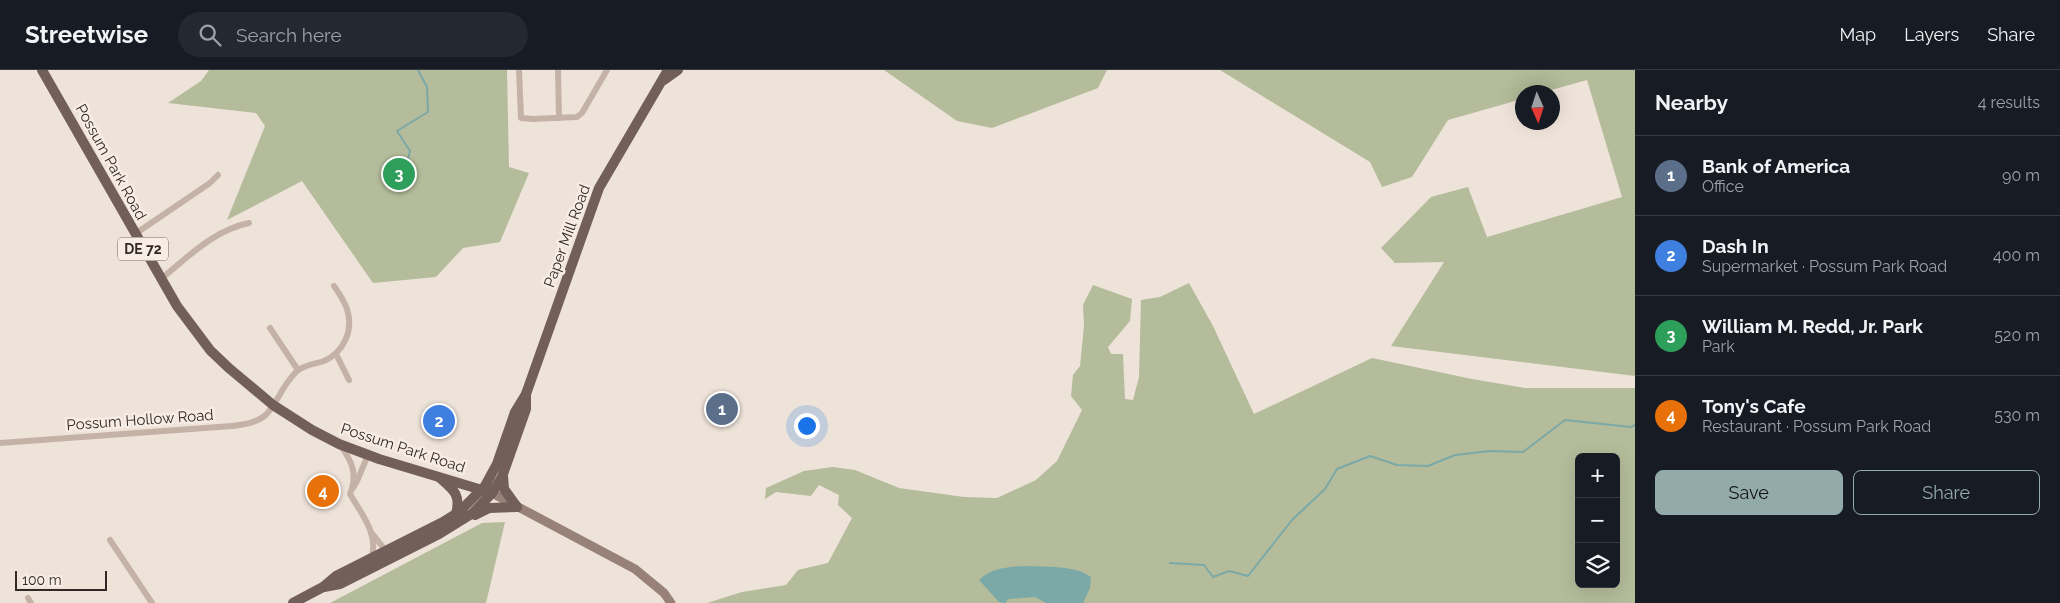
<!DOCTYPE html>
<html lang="en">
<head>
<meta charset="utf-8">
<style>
  body { margin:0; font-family:Raleway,sans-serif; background:#242831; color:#f1f3f6 }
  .controls { position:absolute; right:15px; bottom:15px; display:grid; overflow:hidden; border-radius:8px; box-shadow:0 5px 20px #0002 }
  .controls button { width:45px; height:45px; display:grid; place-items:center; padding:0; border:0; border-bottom:1px solid #363941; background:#171b24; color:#f1f3f6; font:25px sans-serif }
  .compass { position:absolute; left:1515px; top:15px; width:45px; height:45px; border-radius:50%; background:#171b24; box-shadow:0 5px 20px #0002; rotate:177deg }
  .scale { position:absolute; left:15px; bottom:12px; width:92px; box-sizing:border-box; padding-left:5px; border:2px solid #322926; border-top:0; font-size:14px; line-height:18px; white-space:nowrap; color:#322926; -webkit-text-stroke:4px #f7ede5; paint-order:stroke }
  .you { position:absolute; left:806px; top:355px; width:18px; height:18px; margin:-12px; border:4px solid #fff; border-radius:50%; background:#1a73e8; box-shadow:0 0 0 8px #1a73e833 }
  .badge { display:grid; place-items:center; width:32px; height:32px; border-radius:50%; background:#93aaaa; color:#fff; font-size:16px; font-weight:700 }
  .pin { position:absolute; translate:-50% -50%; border:2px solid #fff; box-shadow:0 1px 5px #0006 }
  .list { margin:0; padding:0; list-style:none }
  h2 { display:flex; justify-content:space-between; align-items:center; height:65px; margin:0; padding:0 20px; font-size:21px }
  h2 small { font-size:16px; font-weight:400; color:#9ea1a6 }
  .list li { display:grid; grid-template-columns:32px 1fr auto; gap:15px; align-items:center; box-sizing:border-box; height:80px; padding:0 20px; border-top:1px solid #363941 }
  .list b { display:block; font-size:19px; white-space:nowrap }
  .list p { margin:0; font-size:16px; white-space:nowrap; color:#9ea1a6 }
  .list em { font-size:16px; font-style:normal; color:#9ea1a6 }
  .actions { display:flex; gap:10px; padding:15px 20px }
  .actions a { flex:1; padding:11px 0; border:1px solid #93aaaa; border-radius:8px; text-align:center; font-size:18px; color:#93aaaa }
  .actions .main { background:#93aaaa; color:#111 }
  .icon { flex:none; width:28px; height:28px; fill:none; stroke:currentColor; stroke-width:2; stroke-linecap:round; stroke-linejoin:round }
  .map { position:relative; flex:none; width:1635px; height:533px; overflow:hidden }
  header { display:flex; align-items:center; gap:30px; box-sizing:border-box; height:70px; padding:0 25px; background:#171b24; border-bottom:1px solid #363941 }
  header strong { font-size:24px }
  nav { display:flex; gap:28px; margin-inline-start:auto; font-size:18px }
  .search { width:350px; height:45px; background:#242831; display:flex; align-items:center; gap:12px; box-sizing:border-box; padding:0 18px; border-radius:28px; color:#9ea1a6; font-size:19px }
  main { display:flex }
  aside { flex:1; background:#171b24 }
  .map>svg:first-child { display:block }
  .green { fill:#b4bc9b; fill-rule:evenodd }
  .water { fill:#7ba9a7 }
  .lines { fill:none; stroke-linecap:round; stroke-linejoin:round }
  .stream { stroke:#7ba9a7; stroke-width:2 }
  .street { stroke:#c5b2a7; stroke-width:6 }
  .secondary { stroke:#988178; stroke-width:9 }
  .primary { stroke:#735f59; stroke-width:10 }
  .labels { text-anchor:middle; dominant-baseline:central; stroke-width:5; stroke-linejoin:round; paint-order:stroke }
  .shield { fill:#f7ede5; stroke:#6d645f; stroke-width:1 }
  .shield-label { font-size:14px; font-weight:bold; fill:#322926 }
  .street-label { font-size:15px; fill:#322926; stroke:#f7ede5 }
</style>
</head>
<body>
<header>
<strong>Streetwise</strong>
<div class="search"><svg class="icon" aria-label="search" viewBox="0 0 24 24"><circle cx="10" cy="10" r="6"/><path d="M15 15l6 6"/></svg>Search here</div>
<nav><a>Map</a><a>Layers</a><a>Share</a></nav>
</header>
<main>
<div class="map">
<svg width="1635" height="533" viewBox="0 0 1635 533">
  <rect width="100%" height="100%" fill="#eee3d9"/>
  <g class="green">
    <path d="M209,0H507L509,97L529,103L500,172L463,178L436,207L373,213L302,111L227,150L265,56L256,43L168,33L201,11Z"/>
    <path d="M884,0H1107L1098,18L992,58L957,51Z"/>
    <path d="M1220,0H1635V306L1391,276L1444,192L1395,193L1381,178L1431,127L1468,117L1487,167L1622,127L1587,10L1544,22H1522V29L1448,50L1412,107L1382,117L1370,92Z"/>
    <path d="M1189,213L1213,256L1254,344L1372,288L1472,309L1525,318H1635V533H707L742,522L786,515L798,500L828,493L852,448L838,435L839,425L819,415L811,426L776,422L765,429L766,418L804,401L833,397L855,400L899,418L964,427L997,428L1036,410L1057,391L1082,340L1071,326L1073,305L1080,296L1084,256L1083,235L1093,215L1132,229L1130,251L1108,277L1111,284H1123L1125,329L1133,330L1139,307L1141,230L1160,227ZM1579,387H1616V514H1579Z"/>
    <path d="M505,452L486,533H330L482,453Z"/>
  </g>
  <path class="water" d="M1025,496C1046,497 1074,495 1091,507L1090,518L1083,533H1046L1035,527L1009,529L1005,533L999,532L979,510C993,497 1007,497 1025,496Z"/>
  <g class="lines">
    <g class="stream">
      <path d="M402,113L410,81L397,61L428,42L427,17L418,0"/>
      <path d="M1170,493L1204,495L1213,507L1229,501L1248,506L1292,450L1325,419L1337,399L1370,386L1397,395L1428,396L1455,385L1490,381L1523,382L1565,350L1631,357L1635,355"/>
    </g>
    <g class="street">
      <path d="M519,0L521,48L533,49L577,47L582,43L607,0"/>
      <path d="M558,0L559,48"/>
      <path d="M135,164L210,113L218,105"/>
      <path d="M161,209C188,187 214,160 249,153"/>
      <path d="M270,258L298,300"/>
      <path d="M336,284L349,310"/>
      <path d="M0,373L232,356C280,352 269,330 296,302C303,295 315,294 324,291C344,282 354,260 347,239C344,231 339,223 334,216"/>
      <path d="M340,375C352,391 358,404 350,424C361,443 380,466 371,488"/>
      <path d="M353,418L357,411L368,385"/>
      <path d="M371,462L386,481"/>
      <path d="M110,470L152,533"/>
      <path d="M28,528L31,533"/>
    </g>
    <path class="secondary" d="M492,423L635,499L664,523L671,533"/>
    <g class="primary">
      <path d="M42,0L177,236L210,280L230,299L273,335L312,360L339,374L379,389L492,423"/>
      <path d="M664,10L678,0"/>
      <path d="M503,406L504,419L517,437"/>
      <path d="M440,408C454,420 461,425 456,444"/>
      <path d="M475,445L489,438L517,437"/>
      <path d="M324,517L340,514L439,464L473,443L492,423L502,407L526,339V324"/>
      <path d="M293,533L323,517L336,506L443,452L459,442L485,416L497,394L515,342L526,324L599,118L668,0"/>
    </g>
  </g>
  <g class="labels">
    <rect class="shield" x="118" y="167.5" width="50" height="23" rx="4"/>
    <g class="shield-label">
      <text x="143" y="179">DE 72</text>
    </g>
    <g class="street-label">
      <text transform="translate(111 92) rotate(61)">Possum Park Road</text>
      <text transform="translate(567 166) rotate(-70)">Paper Mill Road</text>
      <text transform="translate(140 350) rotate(-4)">Possum Hollow Road</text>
      <text transform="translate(403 378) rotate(18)">Possum Park Road</text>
    </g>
  </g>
</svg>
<div class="controls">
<button>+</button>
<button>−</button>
<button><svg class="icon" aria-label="layers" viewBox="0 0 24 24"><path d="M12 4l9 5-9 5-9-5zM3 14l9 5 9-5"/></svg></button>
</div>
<svg class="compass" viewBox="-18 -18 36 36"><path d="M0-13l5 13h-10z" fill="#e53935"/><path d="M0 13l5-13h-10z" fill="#9ea1a6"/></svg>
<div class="scale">100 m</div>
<div class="you"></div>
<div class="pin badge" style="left:722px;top:339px;background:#5c6f8a">1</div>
<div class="pin badge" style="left:439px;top:351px;background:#3f7fe0">2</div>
<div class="pin badge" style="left:399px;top:104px;background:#2e9e5b">3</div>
<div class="pin badge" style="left:323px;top:421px;background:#e8710a">4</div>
</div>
<aside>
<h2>Nearby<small>4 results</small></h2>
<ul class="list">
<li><span class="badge" style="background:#5c6f8a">1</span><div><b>Bank of America</b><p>Office</p></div><em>90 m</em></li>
<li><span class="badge" style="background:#3f7fe0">2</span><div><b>Dash In</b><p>Supermarket · Possum Park Road</p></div><em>400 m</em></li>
<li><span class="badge" style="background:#2e9e5b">3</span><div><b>William M. Redd, Jr. Park</b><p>Park</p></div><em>520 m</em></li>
<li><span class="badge" style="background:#e8710a">4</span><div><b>Tony's Cafe</b><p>Restaurant · Possum Park Road</p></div><em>530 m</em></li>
</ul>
<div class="actions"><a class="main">Save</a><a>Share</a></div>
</aside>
</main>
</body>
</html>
